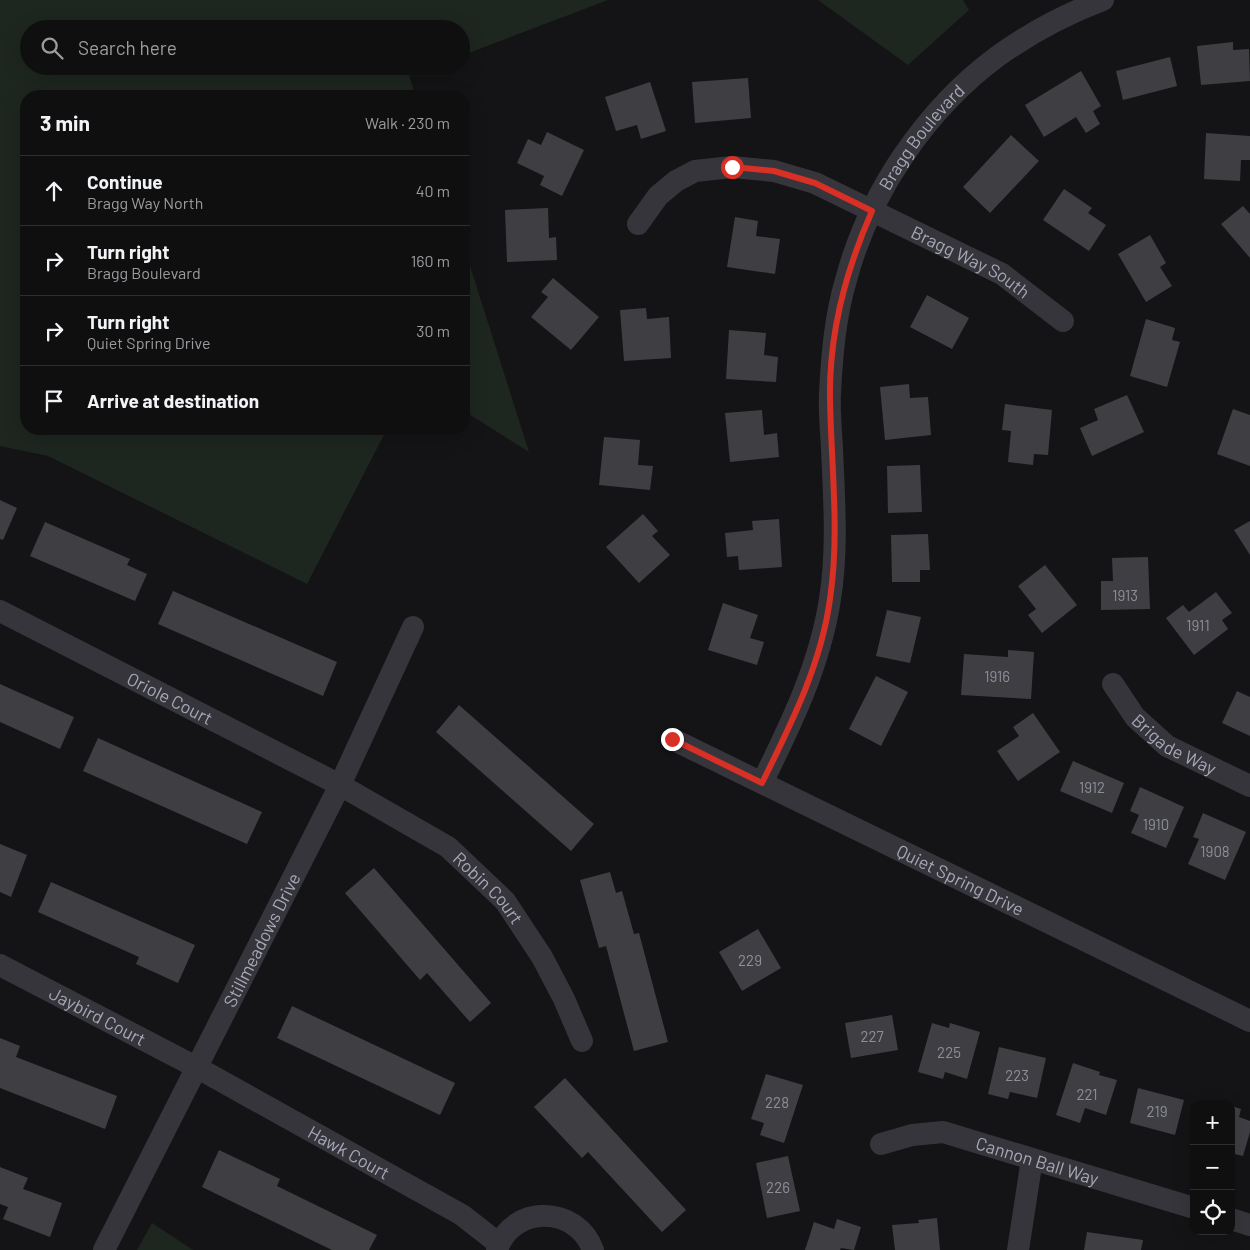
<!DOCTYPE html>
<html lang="en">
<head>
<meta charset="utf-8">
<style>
  body { margin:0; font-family:Barlow,sans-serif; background:#1d1d1e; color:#f1f3f6 }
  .controls { position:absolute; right:15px; bottom:15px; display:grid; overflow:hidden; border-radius:10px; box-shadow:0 5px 20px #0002 }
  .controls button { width:45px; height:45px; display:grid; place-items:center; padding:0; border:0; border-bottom:1px solid #2f2f30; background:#0f0f10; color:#f1f3f6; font:25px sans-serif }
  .stop { position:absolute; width:15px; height:15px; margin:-11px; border:4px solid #d93025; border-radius:50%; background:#fff }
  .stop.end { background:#d93025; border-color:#fff; box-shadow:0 1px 5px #0008 }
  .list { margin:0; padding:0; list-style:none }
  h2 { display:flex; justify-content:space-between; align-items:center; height:65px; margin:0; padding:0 20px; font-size:21px }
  h2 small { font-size:16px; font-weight:400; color:#9b9c9f }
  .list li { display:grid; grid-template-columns:32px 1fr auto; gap:15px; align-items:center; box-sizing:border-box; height:70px; padding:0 20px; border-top:1px solid #2f2f30 }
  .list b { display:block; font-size:19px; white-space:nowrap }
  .list p { margin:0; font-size:16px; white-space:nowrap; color:#9b9c9f }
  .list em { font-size:16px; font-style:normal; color:#9b9c9f }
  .icon { flex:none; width:28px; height:28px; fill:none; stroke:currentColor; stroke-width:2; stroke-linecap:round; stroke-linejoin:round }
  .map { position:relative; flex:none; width:1250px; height:1250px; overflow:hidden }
  .search { position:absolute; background:#0f0f10; box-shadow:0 5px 20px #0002; left:20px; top:20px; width:450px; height:55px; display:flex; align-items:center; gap:12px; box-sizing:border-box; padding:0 18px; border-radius:28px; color:#9b9c9f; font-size:19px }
  .panel { position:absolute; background:#0f0f10; box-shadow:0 5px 20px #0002; left:20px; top:90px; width:450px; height:345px; border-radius:20px }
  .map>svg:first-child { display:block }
  .green { fill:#1e2620 }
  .building { fill:#3f3e43 }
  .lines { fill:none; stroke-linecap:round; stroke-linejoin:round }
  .street { stroke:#35353b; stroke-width:22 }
  .route { stroke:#d93025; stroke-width:6 }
  .labels { text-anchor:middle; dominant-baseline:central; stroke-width:5; stroke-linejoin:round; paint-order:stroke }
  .number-label { font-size:15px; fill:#8c8e99 }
  .street-label { font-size:18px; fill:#a6a8b6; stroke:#0f0f11 }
</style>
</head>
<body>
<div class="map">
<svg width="1250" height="1250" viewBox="0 0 1250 1250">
  <rect width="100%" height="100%" fill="#141416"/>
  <g class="green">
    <path d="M0,0H608L461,56V29H29V66H434L409,76L416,96H26V429H387L307,584L48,456L0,446Z"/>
    <path d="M818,0H963L969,10L908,65Z"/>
    <path d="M464,247L529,452L464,411Z"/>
    <path d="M152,1223L193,1250H137Z"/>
  </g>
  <g class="building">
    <path d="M1233,42V50L1249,49L1250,81L1201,85L1197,46Z"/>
    <path d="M1170,57L1177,86L1123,100L1116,71Z"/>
    <path d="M1081,71L1101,106L1093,111L1100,124L1086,133L1076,117L1044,137L1025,105Z"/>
    <path d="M748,78L751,118L695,123L692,82Z"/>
    <path d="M650,82L666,131L641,139L637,125L616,131L605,97Z"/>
    <path d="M547,132L584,150L562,196L540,185L544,176L517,163L528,139L541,145Z"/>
    <path d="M1206,133L1250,136V160H1241L1240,181L1204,179Z"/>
    <path d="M1011,135L1039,161L990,213L963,187Z"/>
    <path d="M1064,189L1092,208L1088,213L1106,225L1089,251L1043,220Z"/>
    <path d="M1243,206L1250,214V258L1221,224Z"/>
    <path d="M548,208L549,238L556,237L557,260L507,262L505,210Z"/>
    <path d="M735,217L758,221L756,236L780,239L775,274L727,267Z"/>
    <path d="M1150,235L1166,263L1160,267L1172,286L1146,302L1118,254Z"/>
    <path d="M553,278L599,317L571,350L531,317L548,297L541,292Z"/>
    <path d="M927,295L969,318L952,349L910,327Z"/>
    <path d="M646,308L647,319L669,317L671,358L624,361L620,310Z"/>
    <path d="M1146,319L1175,328L1172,340L1180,342L1167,387L1130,376Z"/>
    <path d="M729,330L766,333L764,355L778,357L776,382L726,379Z"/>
    <path d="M909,384L910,398L928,397L931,435L885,440L880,387Z"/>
    <path d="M1127,395L1144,432L1092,456L1080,428L1098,420L1094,409Z"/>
    <path d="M1005,404L1052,410L1048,455L1034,454L1033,465L1008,462L1011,431L1002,430Z"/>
    <path d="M1233,409L1250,415V466L1217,454Z"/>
    <path d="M762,410L764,435L777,433L779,457L730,462L725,413Z"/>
    <path d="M604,437L640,440L638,465L653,466L650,490L599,485Z"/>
    <path d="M920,465L922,512L888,513L887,466Z"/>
    <path d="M0,500L17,508L3,540L0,539Z"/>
    <path d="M643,514L658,531L652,536L670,555L639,583L606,547Z"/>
    <path d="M779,519L782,567L739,570L738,556L727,557L725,533L753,530L752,521Z"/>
    <path d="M1250,521V555L1234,530Z"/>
    <path d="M45,522L130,559L127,565L147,574L135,601L30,556Z"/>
    <path d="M928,534L930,570H920V582H892L891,535Z"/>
    <path d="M1148,557L1150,609L1101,610V581H1113L1112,558Z"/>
    <path d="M1045,565L1077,605L1042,633L1028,615L1036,609L1018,586Z"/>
    <path d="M173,591L337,662L323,696L158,624Z"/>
    <path d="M1216,592L1232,613L1222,620L1228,629L1194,655L1166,618L1183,605L1189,612Z"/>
    <path d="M723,603L758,615L750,638L764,642L757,665L708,650Z"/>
    <path d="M887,610L921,617L910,663L876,656Z"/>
    <path d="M1008,650L1034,652L1031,699L961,695L964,654L1008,657Z"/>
    <path d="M876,676L908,692L881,746L849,729Z"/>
    <path d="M0,684L74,717L60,749L0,722Z"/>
    <path d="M1237,691L1250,697V736L1222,723Z"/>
    <path d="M459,705L594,824L571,851L436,732Z"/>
    <path d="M1033,713L1060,752L1018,781L997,751L1019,736L1013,727Z"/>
    <path d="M98,738L262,812L247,844L83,771Z"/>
    <path d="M1073,761L1124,783L1112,813L1060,791Z"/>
    <path d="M1140,787L1184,807L1166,848L1131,833L1139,815L1130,811Z"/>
    <path d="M1203,813L1246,832L1225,880L1188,864L1199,839L1193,837Z"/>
    <path d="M0,844L27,855L11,897L0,892Z"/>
    <path d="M374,868L491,1003L470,1022L427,973L420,980L345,893Z"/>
    <path d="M610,872L616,893L622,891L634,934L639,933L668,1042L634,1051L606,946L599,948L580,880Z"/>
    <path d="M51,882L195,945L178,983L136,964L139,957L38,912Z"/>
    <path d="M758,929L781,968L742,991L719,952Z"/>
    <path d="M292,1006L455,1083L440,1115L277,1038Z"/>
    <path d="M892,1015L898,1050L851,1058L845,1023Z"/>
    <path d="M932,1023L949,1028L950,1023L980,1032L967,1079L945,1072L943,1079L918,1072Z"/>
    <path d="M0,1038L20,1046L16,1057L117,1096L105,1129L0,1088Z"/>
    <path d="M999,1047L1046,1058L1037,1098L1010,1092L1008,1099L988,1094Z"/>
    <path d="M1073,1063L1100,1072L1099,1075L1117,1080L1106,1115L1085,1108L1080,1123L1056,1115Z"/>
    <path d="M766,1074L803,1085L784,1143L760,1135L764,1123L751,1119Z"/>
    <path d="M565,1078L686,1210L662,1232L588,1152L582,1158L534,1107Z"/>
    <path d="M1138,1088L1184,1100L1175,1135L1130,1123Z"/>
    <path d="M1231,1106L1241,1109L1239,1117L1250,1121V1132L1243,1156L1231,1153Z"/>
    <path d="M219,1150L280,1179L277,1186L377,1235L369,1250H332L202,1187Z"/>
    <path d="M788,1156L800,1211L767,1218L756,1163Z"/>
    <path d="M0,1167L28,1178L23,1189L62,1203L50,1237L3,1219L8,1207L0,1204Z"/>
    <path d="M937,1218L940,1250H895L892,1225L919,1223L918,1220Z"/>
    <path d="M837,1219L861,1227L854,1250L841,1248L840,1250H805L814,1222L834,1229Z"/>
    <path d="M1087,1232L1143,1240L1141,1250H1084Z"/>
  </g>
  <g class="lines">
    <g class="street">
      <path id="s1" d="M638,224L658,196L676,181L695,171L732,167L774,171L815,183L1002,274L1063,321"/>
      <path id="s2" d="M0,611L340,785L448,847L505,901L542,957L564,999L582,1041"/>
      <path id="s3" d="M1113,684L1135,717L1167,746L1250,786"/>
      <path id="s4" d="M672,739L1250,1021"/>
      <path id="s5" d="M762,783C791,724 820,665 830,599C838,549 834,498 832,448C831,430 829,411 830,393C832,355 835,317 846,280C869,193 926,109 998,56C1030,33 1066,14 1103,0"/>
      <path id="s6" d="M0,965L196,1067L462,1215L499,1244"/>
      <path id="s7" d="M881,1144L912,1135L943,1132L1194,1208"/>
      <path d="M1231,1219L1250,1225"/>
      <path id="s8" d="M104,1250L340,785L413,627"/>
      <path d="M497,1250C512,1204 577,1205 593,1250"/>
      <path d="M1018,1250L1032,1159"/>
    </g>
  </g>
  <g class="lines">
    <path class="route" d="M672,739L762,783C791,724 821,665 830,599C840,532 831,465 830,398C829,333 846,270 872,211L815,183L774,171L732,167"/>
  </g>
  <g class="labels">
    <g class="number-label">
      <text x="1125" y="595">1913</text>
      <text x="1198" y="625">1911</text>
      <text x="997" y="676">1916</text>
      <text x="1092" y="787">1912</text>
      <text x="1156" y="824">1910</text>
      <text x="1215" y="851">1908</text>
      <text x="750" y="960">229</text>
      <text x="872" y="1036">227</text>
      <text x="949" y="1052">225</text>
      <text x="1017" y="1075">223</text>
      <text x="1087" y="1094">221</text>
      <text x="777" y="1102">228</text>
      <text x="1157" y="1111">219</text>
      <text x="778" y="1187">226</text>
    </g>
    <g class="street-label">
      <text stroke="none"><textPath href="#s5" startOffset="681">Bragg Boulevard</textPath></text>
      <text stroke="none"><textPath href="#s1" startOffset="376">Bragg Way South</textPath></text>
      <text stroke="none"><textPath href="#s2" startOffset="191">Oriole Court</textPath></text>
      <text stroke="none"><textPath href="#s3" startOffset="88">Brigade Way</textPath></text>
      <text stroke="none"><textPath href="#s4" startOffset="321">Quiet Spring Drive</textPath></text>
      <text stroke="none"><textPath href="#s2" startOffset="564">Robin Court</textPath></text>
      <text stroke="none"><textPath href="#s8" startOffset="348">Stillmeadows Drive</textPath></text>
      <text stroke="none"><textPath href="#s6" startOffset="110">Jaybird Court</textPath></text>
      <text stroke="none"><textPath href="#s6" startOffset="396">Hawk Court</textPath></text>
      <text stroke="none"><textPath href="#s7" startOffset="162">Cannon Ball Way</textPath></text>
    </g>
  </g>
</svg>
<div class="controls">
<button>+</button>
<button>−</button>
<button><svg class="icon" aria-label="locate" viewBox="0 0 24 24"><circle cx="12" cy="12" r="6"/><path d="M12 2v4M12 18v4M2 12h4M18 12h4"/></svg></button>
</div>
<div class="stop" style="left:732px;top:167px"></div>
<div class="stop end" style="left:672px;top:739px"></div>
<div class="search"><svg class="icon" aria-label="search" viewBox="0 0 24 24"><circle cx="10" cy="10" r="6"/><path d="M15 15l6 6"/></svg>Search here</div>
<section class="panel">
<h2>3 min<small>Walk · 230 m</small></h2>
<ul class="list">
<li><svg class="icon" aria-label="ahead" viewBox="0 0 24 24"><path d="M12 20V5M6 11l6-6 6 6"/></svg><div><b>Continue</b><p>Bragg Way North</p></div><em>40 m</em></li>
<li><svg class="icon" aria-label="right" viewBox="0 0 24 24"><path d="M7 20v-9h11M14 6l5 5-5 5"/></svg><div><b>Turn right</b><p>Bragg Boulevard</p></div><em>160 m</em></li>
<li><svg class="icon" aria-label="right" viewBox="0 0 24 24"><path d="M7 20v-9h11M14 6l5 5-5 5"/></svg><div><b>Turn right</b><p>Quiet Spring Drive</p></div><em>30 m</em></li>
<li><svg class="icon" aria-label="arrive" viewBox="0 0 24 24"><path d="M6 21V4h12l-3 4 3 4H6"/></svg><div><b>Arrive at destination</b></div></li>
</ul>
</section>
</div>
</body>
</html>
